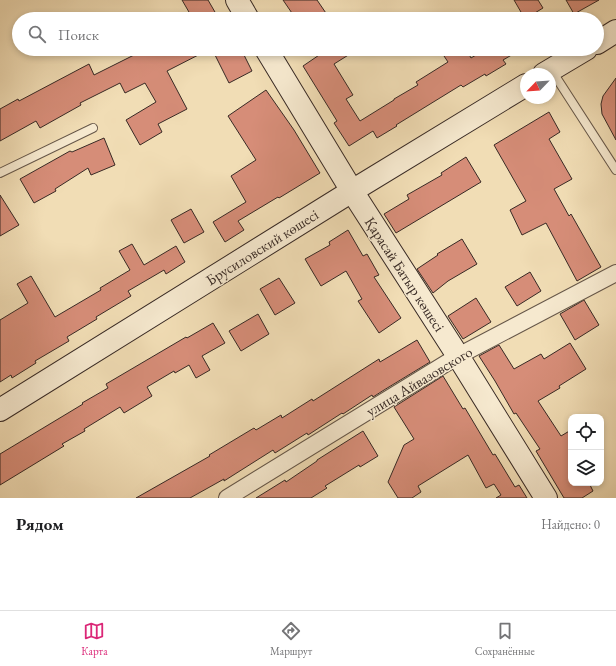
<!DOCTYPE html>
<html lang="ru">
<head>
<meta charset="utf-8">
<style>
  body { margin:0; font-family:"EB Garamond",serif; background:#f2f2f2; color:#202124 }
  .controls { position:absolute; right:12px; bottom:12px; display:grid; overflow:hidden; border-radius:8px; box-shadow:0 2px 6px #0003 }
  .controls button { width:36px; height:36px; display:grid; place-items:center; padding:0; border:0; border-bottom:1px solid #e0e0e0; background:#fff; color:#202124; font:20px sans-serif }
  .compass { position:absolute; left:520px; top:68px; width:36px; height:36px; border-radius:50%; background:#fff; box-shadow:0 2px 6px #0003; rotate:245deg }
  .list { margin:0; padding:0; list-style:none }
  h2 { display:flex; justify-content:space-between; align-items:center; height:52px; margin:0; padding:0 16px; font-size:17px }
  h2 small { font-size:13px; font-weight:400; color:#757577 }
  .icon { flex:none; width:22px; height:22px; fill:none; stroke:currentColor; stroke-width:2; stroke-linecap:round; stroke-linejoin:round }
  .map { position:relative; flex:none; width:616px; height:498px; overflow:hidden }
  .search { position:absolute; background:#fff; box-shadow:0 2px 6px #0003; left:12px; right:12px; top:12px; height:44px; display:flex; align-items:center; gap:10px; box-sizing:border-box; padding:0 14px; border-radius:22px; color:#757577; font-size:15px }
  .sheet { height:112px; background:#fff }
  nav { display:flex; justify-content:space-around; align-items:center; box-sizing:border-box; height:56px; border-top:1px solid #e0e0e0; background:#fff; font-size:11px; color:#757577 }
  nav a { display:grid; justify-items:center; gap:2px }
  nav .on { color:#db2777 }
  .map>svg:first-child { display:block }
  .building { fill:#d68d78; stroke:#382a25 }
  .lines { fill:none; stroke-linecap:round; stroke-linejoin:round }
  .lane-casing { stroke:#665749; stroke-width:10 }
  .street-casing { stroke:#665749; stroke-width:18 }
  .secondary-casing { stroke:#382a25; stroke-width:24 }
  .lane { stroke:#f6e9cf; stroke-width:8 }
  .street { stroke:#f6e9cf; stroke-width:16 }
  .secondary { stroke:#f6e9cf; stroke-width:22 }
  .labels { text-anchor:middle; dominant-baseline:central; stroke-width:3; stroke-linejoin:round; paint-order:stroke }
  .street-label { font-size:15px; fill:#382a25; stroke:#f6e9cf }
</style>
</head>
<body>
<div class="map">
<svg width="616" height="498" viewBox="0 0 616 498">
  <rect width="100%" height="100%" fill="#f1ddb5"/>
  <filter id="stains"><feTurbulence type="fractalNoise" baseFrequency=".005" numOctaves="4"/><feColorMatrix values="0 0 0 0 .2 0 0 0 0 .09 0 0 0 0 .02 0 0 0 .5 -.17"/></filter>
  <radialGradient id="worn" r=".72"><stop offset=".6" stop-color="#630" stop-opacity="0"/><stop offset="1" stop-color="#630" stop-opacity=".3"/></radialGradient>
  <g class="building">
    <path d="M182,0H208L219,19H193Z"/>
    <path d="M283,0H317L330,19H296Z"/>
    <path d="M514,0H538L543,8L525,19Z"/>
    <path d="M566,0H599L574,14Z"/>
    <path d="M146,49H210L167,71L187,109L158,124L162,132L140,145L126,120L156,102L145,83L125,93L120,83L80,103L81,105L40,128L36,121L0,141V109L18,99L19,101L89,64L94,75Z"/>
    <path d="M212,49H241L252,71L229,83Z"/>
    <path d="M328,49H358L334,64L353,95L346,99L360,121L394,100V99L418,85L416,82L448,62L444,56L457,49H466L471,58L486,49H522L503,60L506,64L486,76L485,74L463,87L461,85L396,125L397,126L377,138L373,131L349,146L334,123L337,121L303,66Z"/>
    <path d="M616,78V140L602,114L601,104L603,96Z"/>
    <path d="M266,90L294,130L320,173L279,198L278,197L238,221L244,230L225,242L213,222L246,202L231,176L256,160L228,116Z"/>
    <path d="M549,112L560,132L549,139L572,179L554,189L569,216L571,214L601,267L577,281L546,223L522,235L510,210L526,201L494,145Z"/>
    <path d="M104,138L115,165L91,175L88,168L55,189L56,191L34,203L20,179L70,151L72,152Z"/>
    <path d="M466,157L481,182L396,233L384,214L409,199L407,195L442,175L441,173Z"/>
    <path d="M0,195L19,225L0,236Z"/>
    <path d="M191,209L204,232L184,243L171,220Z"/>
    <path d="M348,230L363,256L367,254L379,275L374,277L401,318L379,333L358,301L362,299L346,271L321,286L305,259L330,245L329,242Z"/>
    <path d="M462,239L477,264L448,281L433,293L417,269L438,255L437,254Z"/>
    <path d="M132,244L144,265L176,246L185,262L166,274L164,270L128,291L131,296L96,317L97,319L67,337L69,341L35,361L36,363L12,378L11,375L0,382V320L28,303L17,284L31,276L55,317L101,290L100,288L130,270L119,251Z"/>
    <path d="M530,272L541,291L517,306L505,287Z"/>
    <path d="M279,278L295,303L275,315L260,289Z"/>
    <path d="M476,298L491,322L463,339L448,316Z"/>
    <path d="M584,300L599,325L575,340L560,314Z"/>
    <path d="M258,314L269,334L241,351L229,331Z"/>
    <path d="M213,323L225,343L202,356L210,370L196,378L189,365L175,373L174,371L147,387L152,396L124,413L120,407L84,429L85,431L62,444L64,446L0,485V454L83,404L82,403L108,388L106,384L186,337L187,338Z"/>
    <path d="M417,340L430,362L384,390L373,397L372,395L343,414L342,413L308,435L307,433L275,453L273,450L224,481V479L190,498H136L210,456L209,455L254,428L256,430L281,415L282,418L312,399L313,401L379,359L380,362Z"/>
    <path d="M570,343L586,369L559,386L560,388L538,401L561,436L571,430V483H589L593,491L582,498H564L536,451L540,449L516,413L514,414L495,381L479,356L499,345L514,369L541,354L544,359Z"/>
    <path d="M443,376L463,409L465,408L493,455L495,454L515,487L519,485L527,498H496L501,495L494,484L486,488L468,455L418,486L421,492L412,498H398L388,482L404,445L414,439L394,407Z"/>
    <path d="M363,431L378,456L360,467L359,465L325,486L327,488L311,498H256L285,480L286,482L317,461V460Z"/>
  </g>
  <g class="lines">
    <g class="lane-casing">
      <g id="lane">
        <path d="M552,71L616,170"/>
        <path d="M0,173L93,128"/>
      </g>
    </g>
    <g class="street-casing">
      <path id="street" d="M227,498L458,356L616,273"/>
    </g>
    <g class="secondary-casing">
      <g id="secondary">
        <path d="M237,0L248,19"/>
        <path d="M597,43L616,31"/>
        <path d="M266,49L352,191L458,356L546,498"/>
        <path d="M544,74L586,49"/>
        <path d="M0,410L352,191L526,85"/>
      </g>
    </g>
    <use href="#lane" class="lane"/>
    <use href="#street" class="street"/>
    <use href="#secondary" class="secondary"/>
  </g>
  <g class="labels">
    <g class="street-label">
      <text transform="translate(262 247) rotate(-32)">Брусиловский көшесі</text>
      <text transform="translate(405 274) rotate(57)">Қарасай Батыр көшесі</text>
      <text transform="translate(419 381) rotate(-31)">улица Айвазовского</text>
    </g>
  </g>
  <rect width="100%" height="100%" filter="url(#stains)"/>
  <rect width="100%" height="100%" fill="url(#worn)"/>
</svg>
<div class="controls">
<button><svg class="icon" aria-label="locate" viewBox="0 0 24 24"><circle cx="12" cy="12" r="6"/><path d="M12 2v4M12 18v4M2 12h4M18 12h4"/></svg></button>
<button><svg class="icon" aria-label="layers" viewBox="0 0 24 24"><path d="M12 4l9 5-9 5-9-5zM3 14l9 5 9-5"/></svg></button>
</div>
<svg class="compass" viewBox="-18 -18 36 36"><path d="M0-13l5 13h-10z" fill="#e53935"/><path d="M0 13l5-13h-10z" fill="#757577"/></svg>
<div class="search"><svg class="icon" aria-label="search" viewBox="0 0 24 24"><circle cx="10" cy="10" r="6"/><path d="M15 15l6 6"/></svg>Поиск</div>
</div>
<section class="sheet">
<h2>Рядом<small>Найдено: 0</small></h2>
<ul class="list">
</ul>
</section>
<nav>
<a class="on"><svg class="icon" aria-label="map" viewBox="0 0 24 24"><path d="M3 6l6-2 6 2 6-2v14l-6 2-6-2-6 2zM9 4v14M15 6v14"/></svg>Карта</a>
<a><svg class="icon" aria-label="directions" viewBox="0 0 24 24"><path d="M12 3l9 9-9 9-9-9zM9 14v-3h6M13 9l2 2-2 2"/></svg>Маршрут</a>
<a><svg class="icon" aria-label="saved" viewBox="0 0 24 24"><path d="M7 4h10v16l-5-4-5 4z"/></svg>Сохранённые</a>
</nav>
</body>
</html>
